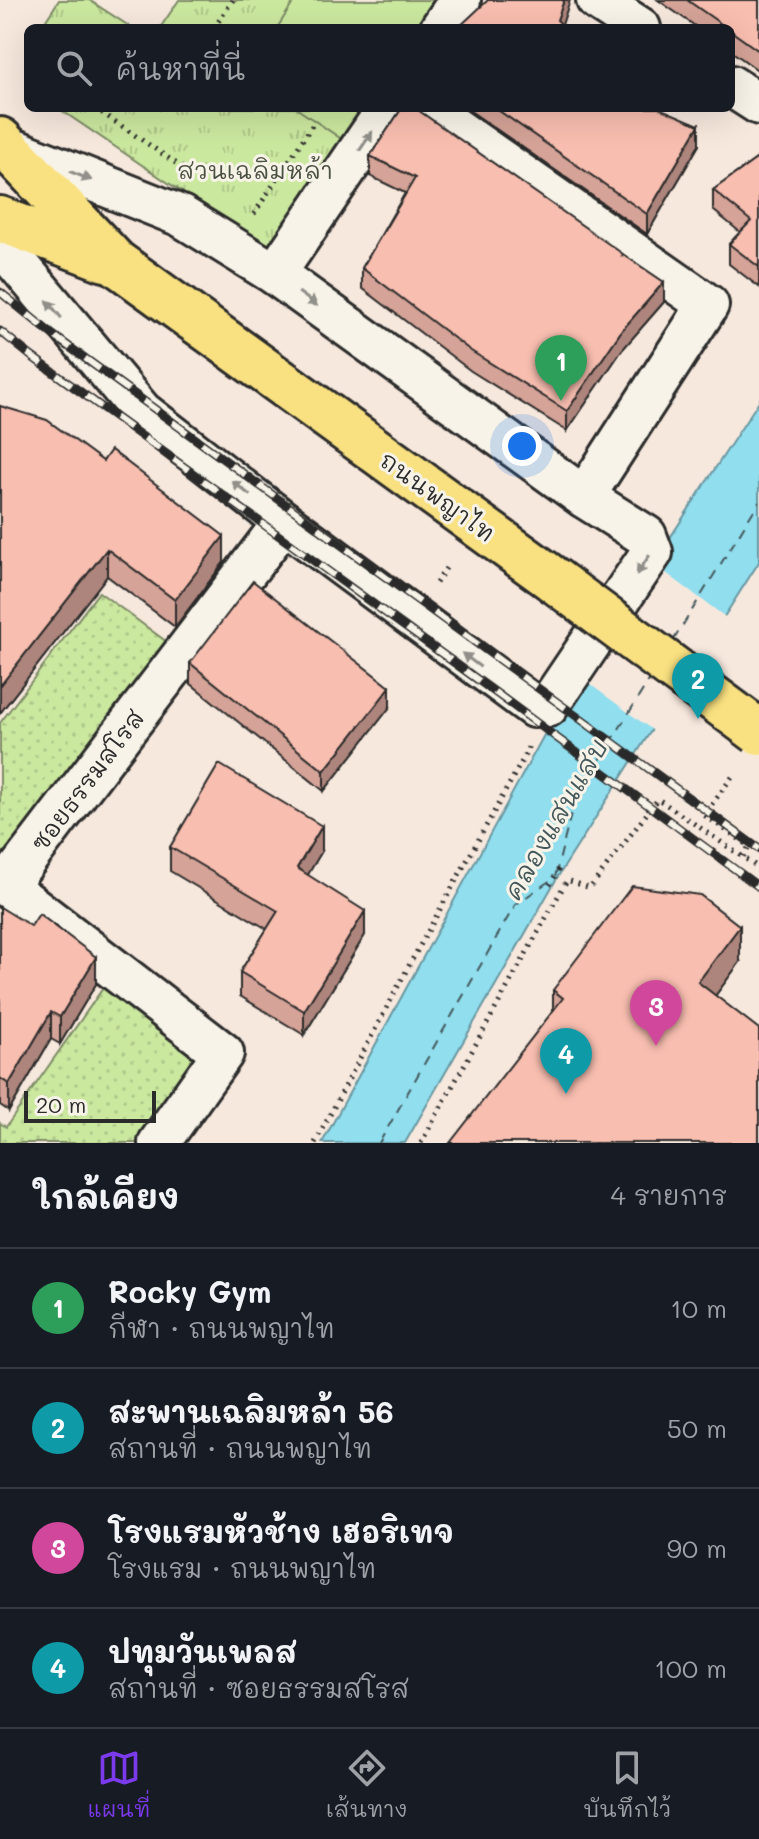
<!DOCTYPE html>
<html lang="th">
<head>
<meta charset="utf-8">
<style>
  body { margin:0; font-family:Mali,"Playpen Sans Thai",sans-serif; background:#242831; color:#f1f3f6 }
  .scale { position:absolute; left:24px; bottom:20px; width:132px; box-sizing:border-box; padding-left:8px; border:4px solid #2b2b2b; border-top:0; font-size:22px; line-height:28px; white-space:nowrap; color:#2b2b2b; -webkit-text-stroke:6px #f7f3e8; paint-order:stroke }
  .you { position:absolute; left:522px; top:446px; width:28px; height:28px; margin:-20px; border:6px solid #fff; border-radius:50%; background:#1a73e8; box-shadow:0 0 0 12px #1a73e833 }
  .badge { display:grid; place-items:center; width:52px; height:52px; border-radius:50%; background:#7c3aed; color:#fff; font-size:26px; font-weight:700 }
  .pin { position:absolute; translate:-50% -66px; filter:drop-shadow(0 2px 4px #0008) }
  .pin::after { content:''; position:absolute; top:42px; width:28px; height:24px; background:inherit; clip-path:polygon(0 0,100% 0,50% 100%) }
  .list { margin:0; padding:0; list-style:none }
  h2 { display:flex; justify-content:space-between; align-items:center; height:104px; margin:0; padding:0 32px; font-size:34px }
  h2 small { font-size:26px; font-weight:400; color:#9ea1a6 }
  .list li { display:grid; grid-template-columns:52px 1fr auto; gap:24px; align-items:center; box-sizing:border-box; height:120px; padding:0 32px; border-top:2px solid #363941 }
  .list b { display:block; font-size:30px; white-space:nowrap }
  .list p { margin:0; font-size:26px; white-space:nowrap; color:#9ea1a6 }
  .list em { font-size:26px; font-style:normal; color:#9ea1a6 }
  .icon { flex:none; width:44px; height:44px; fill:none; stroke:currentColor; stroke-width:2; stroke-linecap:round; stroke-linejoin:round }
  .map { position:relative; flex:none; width:759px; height:1143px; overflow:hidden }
  .search { position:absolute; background:#171b24; box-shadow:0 8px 32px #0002; left:24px; right:24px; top:24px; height:88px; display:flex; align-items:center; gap:20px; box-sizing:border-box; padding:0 28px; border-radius:12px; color:#9ea1a6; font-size:30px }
  .sheet { height:584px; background:#171b24 }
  nav { display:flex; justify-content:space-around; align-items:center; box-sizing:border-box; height:112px; border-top:2px solid #363941; background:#171b24; font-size:22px; color:#9ea1a6 }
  nav a { display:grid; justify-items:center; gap:4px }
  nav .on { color:#7c3aed }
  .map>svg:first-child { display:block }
  .grass { fill:url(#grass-dots); stroke:#7b8a65; stroke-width:2 }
  .park { fill:url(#park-tufts); stroke:#7b8a65; stroke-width:2 }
  .pitch { fill:#cbe89f; stroke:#7b8a65; stroke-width:2 }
  .water { fill:#90deee; stroke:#6896a0; stroke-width:2 }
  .pier { fill:#f7e8dd }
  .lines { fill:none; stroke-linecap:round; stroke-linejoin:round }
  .ferry { stroke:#44585c; stroke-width:2; stroke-dasharray:10 8; stroke-linecap:butt }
  .street-casing { stroke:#2b2b2b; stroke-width:46 }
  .primary-casing { stroke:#2b2b2b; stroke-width:50 }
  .path { stroke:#2b2b2b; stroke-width:5; stroke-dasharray:2 6; stroke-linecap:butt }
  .street { stroke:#f7f3e8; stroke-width:40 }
  .primary { stroke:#f9e181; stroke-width:44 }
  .rail-casing { stroke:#2b2b2b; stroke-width:9 }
  .rail { stroke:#f7f3e8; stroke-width:6; stroke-dasharray:18; stroke-linecap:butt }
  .primary-bridge-casing { stroke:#2b2b2b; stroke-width:50; stroke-linecap:butt }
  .primary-bridge { stroke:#f9e181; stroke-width:44 }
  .wall { fill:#d5a397; stroke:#2b2b2b; stroke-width:2 }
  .shaded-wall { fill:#ae857b; stroke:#2b2b2b; stroke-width:2 }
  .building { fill:#f8beb0; stroke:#2b2b2b; stroke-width:2 }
  .oneway { fill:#918f8a }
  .labels { text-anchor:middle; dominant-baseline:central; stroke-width:6; stroke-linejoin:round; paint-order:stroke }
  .park-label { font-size:24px; fill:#4b5142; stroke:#f7f3e8 }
  .street-label { font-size:24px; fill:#2b2b2b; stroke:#f7f3e8 }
  .water-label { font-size:26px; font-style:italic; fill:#44585c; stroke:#f7f3e8 }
</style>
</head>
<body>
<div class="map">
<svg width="759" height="1143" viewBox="0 0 759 1143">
  <defs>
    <pattern id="grass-dots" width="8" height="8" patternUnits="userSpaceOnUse" patternTransform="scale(2)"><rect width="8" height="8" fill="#cbe89f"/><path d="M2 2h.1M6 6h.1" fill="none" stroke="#aec789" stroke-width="1.8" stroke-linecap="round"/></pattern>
    <pattern id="park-tufts" width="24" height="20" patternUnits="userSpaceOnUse" patternTransform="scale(2)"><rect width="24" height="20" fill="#cbe89f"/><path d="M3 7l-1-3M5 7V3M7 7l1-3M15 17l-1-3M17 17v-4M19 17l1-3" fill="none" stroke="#aec789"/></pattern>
  </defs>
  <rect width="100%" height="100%" fill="#f7e8dd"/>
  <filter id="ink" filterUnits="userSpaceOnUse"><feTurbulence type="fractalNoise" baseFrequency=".0125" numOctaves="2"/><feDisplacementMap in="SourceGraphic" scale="16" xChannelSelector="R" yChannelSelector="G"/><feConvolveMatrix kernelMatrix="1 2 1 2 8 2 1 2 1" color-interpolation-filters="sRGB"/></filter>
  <g filter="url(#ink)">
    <g class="grass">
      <path d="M99,592L171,645L0,858V723Z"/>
      <path d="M108,981L211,1054L145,1143H0V1123L6,1127Z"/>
    </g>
    <g class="park">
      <path d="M59,0H89L132,28H41Z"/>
      <path d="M179,0H440L421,28H160Z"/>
      <path d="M58,108H368L273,254Z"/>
    </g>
    <g class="pitch">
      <path d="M295,0H440L421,28H277Z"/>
      <path d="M296,108H368L346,142Z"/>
    </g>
    <path class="water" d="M759,401V562L557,878L405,1143H322L556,713Z"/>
    <path class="pier" d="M650,561L728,619L655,732L576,674Z"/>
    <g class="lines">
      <g class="ferry">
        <path d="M673,641L759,502"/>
        <path d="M379,1143L515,905L555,877L574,802L651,677"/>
      </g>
      <g class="street-casing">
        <g id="street">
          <path d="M597,0L640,28"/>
          <path d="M441,28L460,0"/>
          <path d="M731,86L759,104"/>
          <path d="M426,108L708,305L584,497"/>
          <path d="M0,243L142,412L284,522L534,707L548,706L652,552L646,536L584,497L275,274L181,216L8,147"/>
          <path d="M275,274L388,108"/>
          <path d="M159,1143L223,1053L6,886L284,522"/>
        </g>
      </g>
      <g class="primary-casing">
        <g id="primary">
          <path d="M0,140L115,262L554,580"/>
          <path d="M0,219L105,259"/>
        </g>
      </g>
      <g class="path">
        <path d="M214,28L233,0"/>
        <path d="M95,108L183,168"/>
        <path d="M159,108H162"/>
        <path d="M254,214L315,121"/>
        <path d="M436,583L446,568"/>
        <path d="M732,777L704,815L749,846L743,857"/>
        <path d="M550,885L561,865"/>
        <path d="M315,1143L412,960L527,752L528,747"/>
        <path d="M421,1143L567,880L590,888L658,799L759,868"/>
      </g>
      <use href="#street" class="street"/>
      <use href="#primary" class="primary"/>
      <g class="rail-casing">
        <g id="rail">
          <path d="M0,292L53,335L759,849"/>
          <path d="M0,331L31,356L492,690L759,887"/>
        </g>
      </g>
      <use href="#rail" class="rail"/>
      <g class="primary-bridge-casing">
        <path id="primary-bridge" d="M554,580L759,732"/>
      </g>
      <use href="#primary-bridge" class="primary-bridge"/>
    </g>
    <g class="wall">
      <path d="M658,0H759V71L731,51V28H698Z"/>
      <path d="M402,108L664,302L622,350L567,431L471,371L362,288V268L405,193L370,176V156Z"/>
      <path d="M466,108H659L699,145L647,234Z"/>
      <path d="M759,157V287L729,264V244L740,232L713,210V190Z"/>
      <path d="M0,406L224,562L175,627L107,576L0,713Z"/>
      <path d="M190,663L390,707L324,791L190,683Z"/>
      <path d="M170,847L322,851L307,875L365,935L304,1035L240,996V972L267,929L170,871Z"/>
      <path d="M0,907L96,984L60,1044L51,1039L9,1111L0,1105Z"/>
      <path d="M740,962L715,996L553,1010V990Z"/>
    </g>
    <g class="shaded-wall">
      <path d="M564,0H570L561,28L557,20Z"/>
      <path d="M699,125V145L647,234V214Z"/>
      <path d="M664,282V302L622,350L567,431V411L622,330Z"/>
      <path d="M224,536V562L175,627V600Z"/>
      <path d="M107,549V576L0,713V686Z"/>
      <path d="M390,687V707L324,791V771Z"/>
      <path d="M322,826V851L297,893V868Z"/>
      <path d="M365,911V935L304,1035V1011Z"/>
      <path d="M740,926V962L698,1019V982Z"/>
      <path d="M96,957V984L60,1044V1017Z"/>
      <path d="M51,1012V1039L9,1111V1084Z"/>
    </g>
    <g class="building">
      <path d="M488,0H564L557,20L566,28H458Z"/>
      <path d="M687,0H759V51L731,31V28H727Z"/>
      <path d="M402,108H415L623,254L622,256L624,255L664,282L622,330L567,411L471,351L362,268L415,178L370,156Z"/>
      <path d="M495,108H659L699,125L647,214Z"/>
      <path d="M759,157V267L729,244L751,221L713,190Z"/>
      <path d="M0,406L47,420L103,461L111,450L224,536L175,600L107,549L0,686Z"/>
      <path d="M253,581L390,687L324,771L190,663Z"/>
      <path d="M219,764L322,826L297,868L365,911L304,1011L240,972L278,911L170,847Z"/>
      <path d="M632,886L700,895L740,926L698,982L759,1029V1143H450L563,998L553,990Z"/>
      <path d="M0,907L31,926L39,914L96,957L60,1017L51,1012L9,1084L0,1078Z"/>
    </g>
    <defs><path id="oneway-solid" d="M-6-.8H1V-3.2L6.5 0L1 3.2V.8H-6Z" transform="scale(2)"/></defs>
    <g class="oneway">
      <use href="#oneway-solid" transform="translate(366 141) rotate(-56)"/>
      <use href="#oneway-solid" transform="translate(81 176) rotate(22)"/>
      <use href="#oneway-solid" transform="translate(308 299) rotate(36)"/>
      <use href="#oneway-solid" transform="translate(54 309) rotate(-130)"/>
      <use href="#oneway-solid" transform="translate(241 488) rotate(-142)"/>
      <use href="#oneway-solid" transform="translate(643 565) rotate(124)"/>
      <use href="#oneway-solid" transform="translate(471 660) rotate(-143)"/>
    </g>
  </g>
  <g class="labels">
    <g class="park-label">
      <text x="255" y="169">สวนเฉลิมหล้า</text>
    </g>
    <g class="street-label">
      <text transform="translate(438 496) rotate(36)">ถนนพญาไท</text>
      <text transform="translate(87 780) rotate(-53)">ซอยธรรมสโรส</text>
    </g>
    <g class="water-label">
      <text transform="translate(555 819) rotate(-60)">คลองแสนแสบ</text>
    </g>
  </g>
</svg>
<div class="scale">20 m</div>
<div class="you"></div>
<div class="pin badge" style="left:561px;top:401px;background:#2e9e5b">1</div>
<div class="pin badge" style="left:698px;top:719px;background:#0f9aa8">2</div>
<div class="pin badge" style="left:656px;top:1046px;background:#d1479c">3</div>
<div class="pin badge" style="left:566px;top:1094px;background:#0f9aa8">4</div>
<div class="search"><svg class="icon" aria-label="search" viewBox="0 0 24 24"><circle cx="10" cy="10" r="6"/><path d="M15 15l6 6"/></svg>ค้นหาที่นี่</div>
</div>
<section class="sheet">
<h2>ใกล้เคียง<small>4 รายการ</small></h2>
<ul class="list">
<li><span class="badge" style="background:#2e9e5b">1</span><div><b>Rocky Gym</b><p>กีฬา · ถนนพญาไท</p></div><em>10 m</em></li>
<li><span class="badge" style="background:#0f9aa8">2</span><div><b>สะพานเฉลิมหล้า 56</b><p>สถานที่ · ถนนพญาไท</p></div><em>50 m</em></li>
<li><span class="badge" style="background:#d1479c">3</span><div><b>โรงแรมหัวช้าง เฮอริเทจ</b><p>โรงแรม · ถนนพญาไท</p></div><em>90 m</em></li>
<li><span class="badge" style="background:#0f9aa8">4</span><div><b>ปทุมวันเพลส</b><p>สถานที่ · ซอยธรรมสโรส</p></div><em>100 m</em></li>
</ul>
</section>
<nav>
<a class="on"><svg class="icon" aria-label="map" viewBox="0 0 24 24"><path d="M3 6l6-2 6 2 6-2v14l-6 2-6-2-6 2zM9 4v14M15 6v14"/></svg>แผนที่</a>
<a><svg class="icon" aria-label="directions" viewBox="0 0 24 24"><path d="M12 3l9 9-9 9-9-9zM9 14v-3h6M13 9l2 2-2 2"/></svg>เส้นทาง</a>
<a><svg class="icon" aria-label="saved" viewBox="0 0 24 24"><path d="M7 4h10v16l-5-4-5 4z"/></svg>บันทึกไว้</a>
</nav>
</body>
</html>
